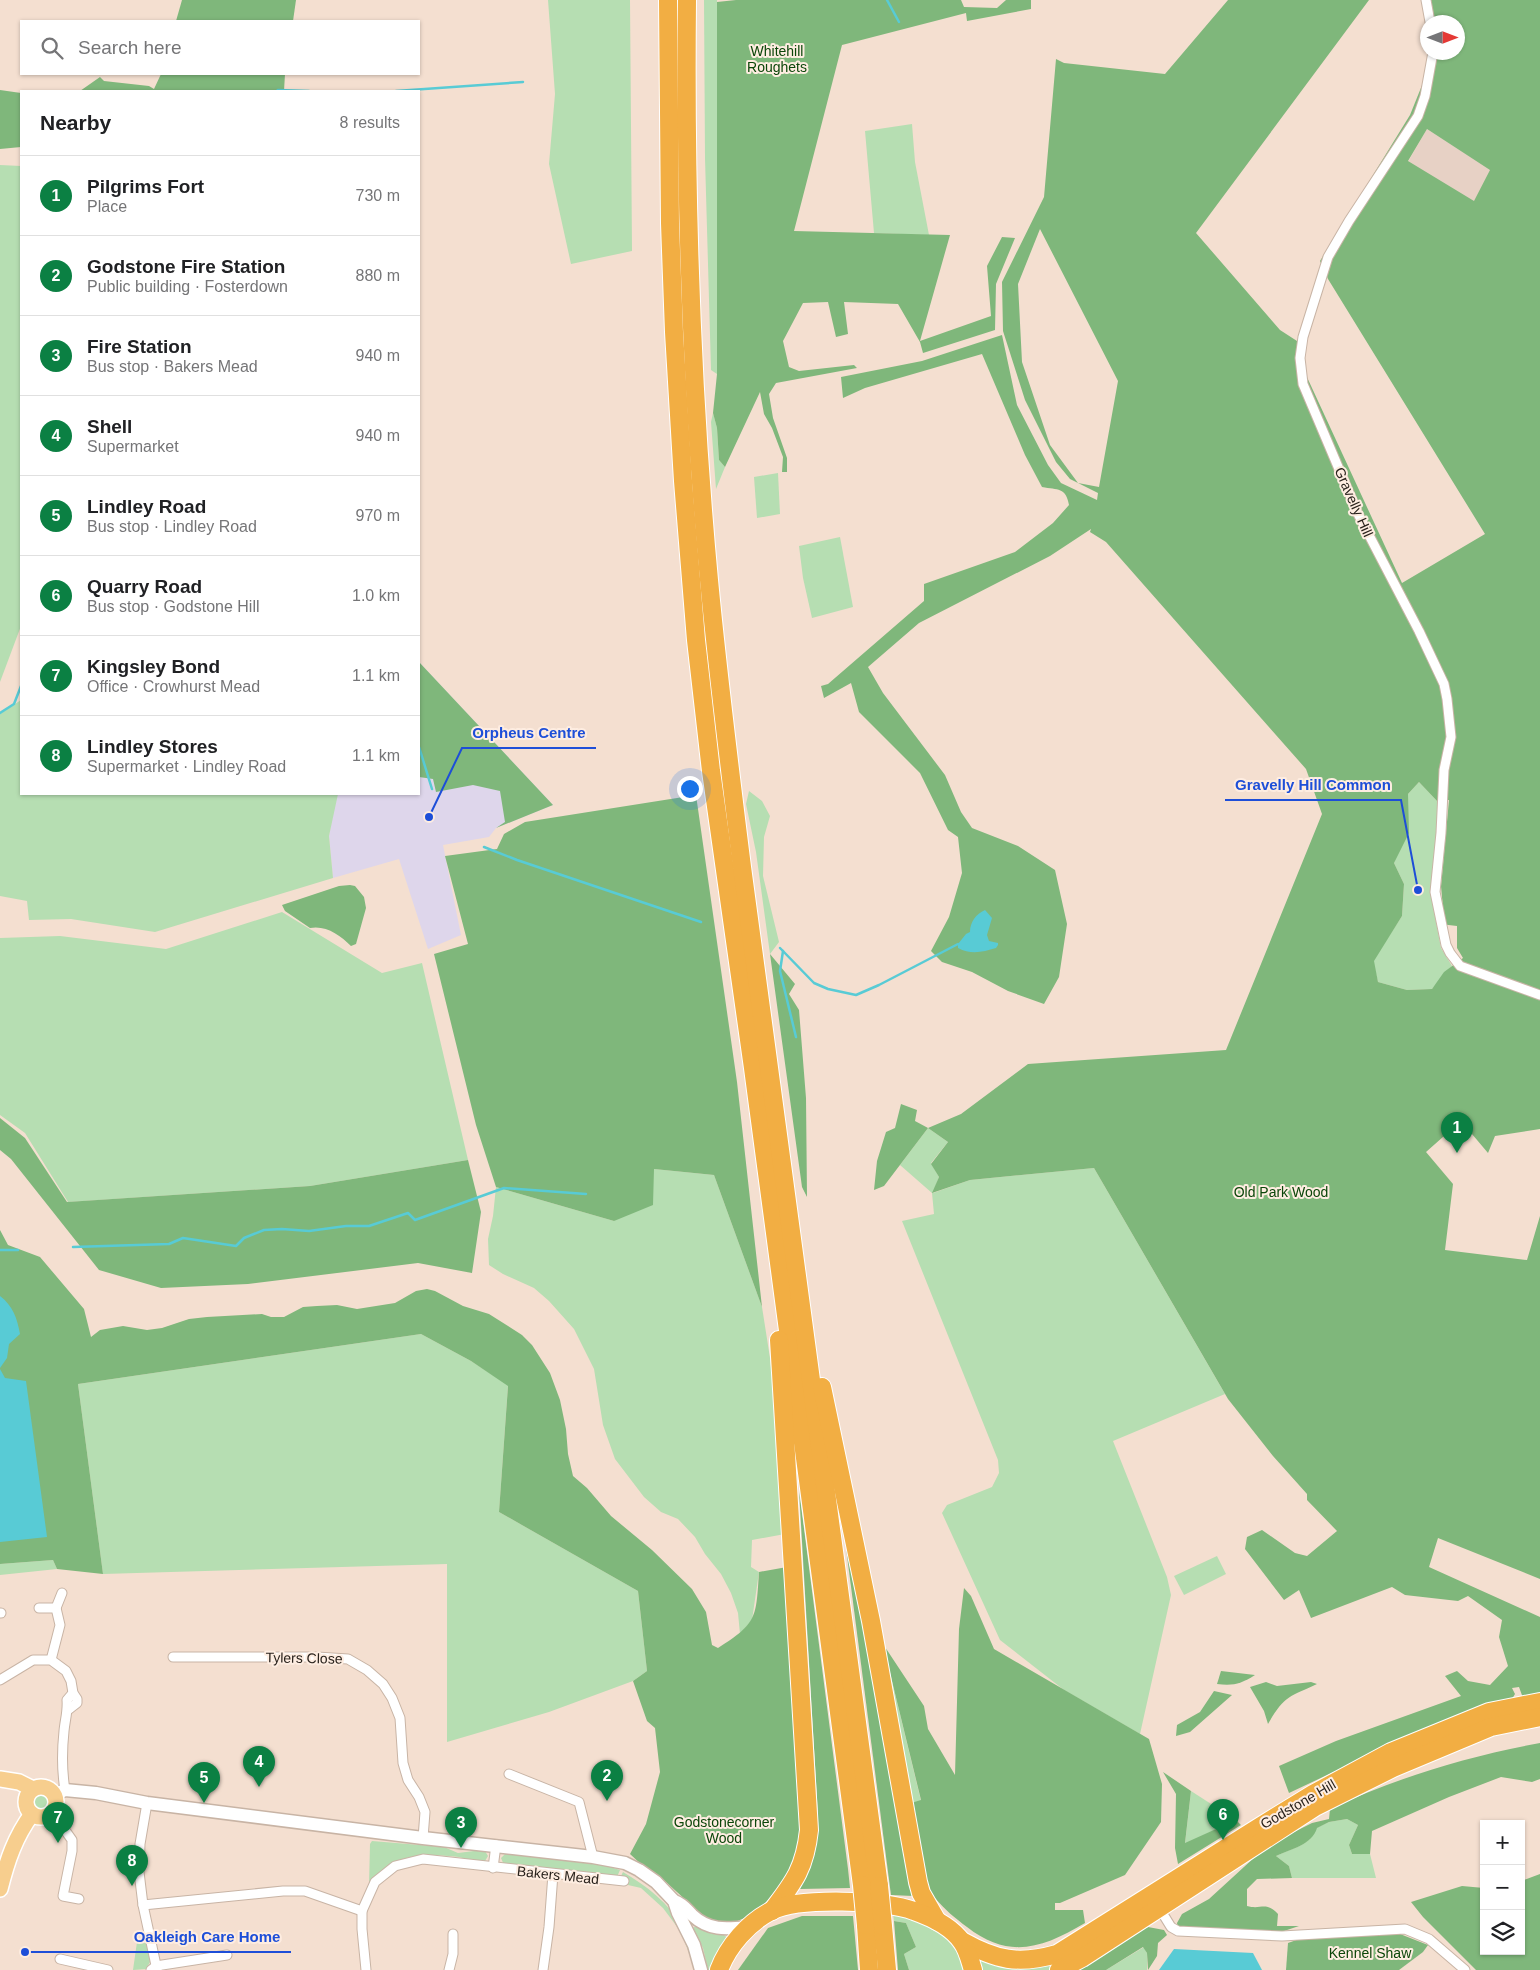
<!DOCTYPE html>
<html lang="en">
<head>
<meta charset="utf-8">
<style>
  body { margin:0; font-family:Helvetica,sans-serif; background:#f2f2f2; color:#202124 }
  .controls { position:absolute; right:15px; bottom:15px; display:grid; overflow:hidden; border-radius:0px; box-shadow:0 1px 4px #0004 }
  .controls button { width:45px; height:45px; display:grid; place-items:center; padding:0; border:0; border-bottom:1px solid #e0e0e0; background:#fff; color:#202124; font:25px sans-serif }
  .compass { position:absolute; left:1420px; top:15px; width:45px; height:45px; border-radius:50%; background:#fff; box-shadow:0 1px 4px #0004; rotate:90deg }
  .you { position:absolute; left:689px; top:788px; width:18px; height:18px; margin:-12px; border:4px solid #fff; border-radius:50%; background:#1a73e8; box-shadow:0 0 0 8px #1a73e833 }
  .badge { display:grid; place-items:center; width:32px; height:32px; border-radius:50%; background:#0b8043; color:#fff; font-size:16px; font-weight:700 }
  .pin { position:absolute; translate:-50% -41px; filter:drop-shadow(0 1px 2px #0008) }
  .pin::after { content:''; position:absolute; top:26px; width:18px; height:15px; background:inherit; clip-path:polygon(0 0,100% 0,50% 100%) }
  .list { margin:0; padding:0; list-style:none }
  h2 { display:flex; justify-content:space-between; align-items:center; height:65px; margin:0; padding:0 20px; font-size:21px }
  h2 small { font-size:16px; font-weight:400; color:#757577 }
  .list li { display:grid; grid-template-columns:32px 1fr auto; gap:15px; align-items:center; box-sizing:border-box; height:80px; padding:0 20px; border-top:1px solid #e0e0e0 }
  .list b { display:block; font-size:19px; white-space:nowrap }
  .list p { margin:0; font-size:16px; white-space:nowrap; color:#757577 }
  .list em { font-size:16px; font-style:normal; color:#757577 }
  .icon { flex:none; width:28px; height:28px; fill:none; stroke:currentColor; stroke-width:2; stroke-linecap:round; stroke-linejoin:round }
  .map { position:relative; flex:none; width:1540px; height:1970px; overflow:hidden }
  .search { position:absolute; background:#fff; box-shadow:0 1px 4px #0004; left:20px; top:20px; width:400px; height:55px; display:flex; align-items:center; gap:12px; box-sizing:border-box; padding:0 18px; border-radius:0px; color:#757577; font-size:19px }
  .panel { position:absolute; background:#fff; box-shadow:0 1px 4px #0004; left:20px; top:90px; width:400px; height:705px; border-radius:0px }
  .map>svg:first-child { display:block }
  .industrial { fill:#e7d1c5 }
  .education { fill:#ded6eb }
  .green { fill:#b6deb2 }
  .forest { fill:#7fb77b; fill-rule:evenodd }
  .water { fill:#58cbd5 }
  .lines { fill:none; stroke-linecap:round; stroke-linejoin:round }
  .stream { stroke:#58cbd5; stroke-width:2.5 }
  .street-casing { stroke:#c8b4a5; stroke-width:11 }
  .secondary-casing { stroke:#c8b4a5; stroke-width:15 }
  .primary-casing { stroke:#fff; stroke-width:18 }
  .highway-casing { stroke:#fff; stroke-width:20 }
  .street { stroke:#fff; stroke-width:9 }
  .secondary { stroke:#fff; stroke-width:12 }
  .primary { stroke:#f7ce8e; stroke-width:15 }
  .highway { stroke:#f2ae43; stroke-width:18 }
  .highway-bridge-casing { stroke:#fff; stroke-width:20; stroke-linecap:butt }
  .highway-bridge { stroke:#f2ae43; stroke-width:18 }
  .labels { text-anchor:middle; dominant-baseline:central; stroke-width:4; stroke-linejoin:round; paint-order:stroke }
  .park-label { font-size:14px; fill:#0b4609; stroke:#feede1 }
  .street-label { font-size:14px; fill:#29221c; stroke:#feede1 }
  .leader { fill:none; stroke:#1d4ed8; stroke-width:2 }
  .callout-dot { fill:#1d4ed8; stroke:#feede1; stroke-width:2 }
  .callout-label { font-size:15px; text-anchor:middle; font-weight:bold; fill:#1d4ed8; stroke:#feede1; stroke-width:4; stroke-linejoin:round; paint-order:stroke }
</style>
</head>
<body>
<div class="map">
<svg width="1540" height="1970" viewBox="0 0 1540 1970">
  <rect width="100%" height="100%" fill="#f4dfd0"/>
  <path class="industrial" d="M1427,129L1491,170L1474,202L1408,162Z"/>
  <path class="education" d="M419,662L553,805L496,828L489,837L443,845L461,935L428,949L399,859L333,878L329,836L337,794H419Z"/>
  <g class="green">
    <path d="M548,0H630L632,251L571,264L549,164L555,94Z"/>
    <path d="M704,0H717V374L711,370L705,158Z"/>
    <path d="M912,124L915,162L929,235L874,233L865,131Z"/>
    <path d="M0,165L21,166V626L0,682Z"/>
    <path d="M713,413L717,428L719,460L725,467L716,489L711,422Z"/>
    <path d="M778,473L780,514L757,518L754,477Z"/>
    <path d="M840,537L853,607L812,618L803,578L799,546Z"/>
    <path d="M21,700V794H338L329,836L333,878L155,932L71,919L29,920L27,901L0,896V714Z"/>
    <path d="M1419,782L1437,801L1438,825L1431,895L1441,948L1452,966L1432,989L1407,990L1378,982L1373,961L1402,916L1404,884L1394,863L1408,794Z"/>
    <path d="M749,791L762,801L770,816L764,837L763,876L779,942L770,954L756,852L746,804Z"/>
    <path d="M282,912L382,973L422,963L468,1160L310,1186L68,1202L25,1133L0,1115V938L60,936L166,949Z"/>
    <path d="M928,1128L948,1142L931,1163L939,1177L933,1193L970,1180L1094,1168L1225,1394L1113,1441L1167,1577L1171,1595L1140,1734L1064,1690L1000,1640L942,1513L947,1505L992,1487L999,1473L998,1460L902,1221L934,1214L932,1193L900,1165Z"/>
    <path d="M654,1169L714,1175L762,1307L770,1358L780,1451L785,1534L752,1540L751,1567L759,1572L752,1620L740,1634L738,1613L731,1593L721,1574L705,1554L695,1537L678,1519L661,1512L644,1497L615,1459L603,1425L594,1369L574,1329L549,1301L534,1288L503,1274L489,1265L488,1239L493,1216L496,1187L614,1221Z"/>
    <path d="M421,1334L471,1361L508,1385L499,1512L638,1591L647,1671L633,1681L549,1712L447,1742V1564L103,1574L78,1384Z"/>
    <path d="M1217,1556L1226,1574L1184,1595L1174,1576Z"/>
    <path d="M53,1560L57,1569L0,1575V1564Z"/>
    <path d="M883,1644L921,1801L911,1803Z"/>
    <path d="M1191,1791L1236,1820L1185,1844Z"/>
    <circle cx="40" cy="1802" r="11"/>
    <path d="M1347,1819L1358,1825L1349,1845L1352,1854H1370L1376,1878H1292L1289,1866L1276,1856C1290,1849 1312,1845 1316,1828L1329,1822Z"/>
    <path d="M372,1841L444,1847L458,1853L482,1850L485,1851L488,1856L485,1861C474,1864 469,1859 459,1857C439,1855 413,1852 395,1863C385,1868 377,1879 369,1886L370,1844Z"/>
    <path d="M507,1852L603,1865L620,1870L617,1877L593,1875L592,1873L504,1865L501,1858Z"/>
    <path d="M623,1872C647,1886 669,1903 683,1928C689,1938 690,1954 694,1966L681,1932L663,1908L641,1888L628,1885L629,1879L620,1878Z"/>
    <path d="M893,1913C904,1917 917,1919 928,1924C945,1933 959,1953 967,1970H909L904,1954L916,1947L906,1923L894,1921Z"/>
    <path d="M696,1926L713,1934L724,1935L731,1941L716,1970H708L703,1948L693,1928Z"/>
    <path d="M137,1942L147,1943L150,1962L146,1969L133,1970Z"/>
    <path d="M1144,1947L1147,1953V1970H1106Z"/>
    <path d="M972,1953L1060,1958L1056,1966L1050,1970H979Z"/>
  </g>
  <g class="forest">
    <path d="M182,0H296L293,21H176Z"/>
    <path d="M736,0H961L964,7L997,8L1006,0H1031V9L967,21L966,13L842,45L794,231L950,235L920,341L991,316L987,266L1002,237L1015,238L996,284L995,330L923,353L920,342L898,304L844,302L848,334L836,337L828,302L803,303L783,341L789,367L799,371L854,365L857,368L776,383L769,394L773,418L787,458V472H782L783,457L772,428L764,414L760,392L725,467L719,460L717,428L713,413L717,374V2Z"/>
    <path d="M1228,0H1369L1196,233L1280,330L1297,341L1306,375L1402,583L1485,534L1328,279L1320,261L1410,115L1435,53L1458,52V22H1435L1431,0H1540V1129L1495,1136L1488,1153L1461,1121L1426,1152L1453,1184L1445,1250L1527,1260L1540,1216V1579L1438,1538L1429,1567L1540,1617V1695L1523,1698L1519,1687L1512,1688L1515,1694L1509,1704L1380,1750L1289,1793L1279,1766L1336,1741L1461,1696L1445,1676L1457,1671L1468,1681L1490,1685L1508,1666L1499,1637L1502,1620L1468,1596L1458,1601L1405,1595L1392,1587L1311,1618L1299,1590L1284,1600L1245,1549L1247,1537L1262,1530L1295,1553L1307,1556L1337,1531L1307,1500V1494L1273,1456L1228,1399L1094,1168L970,1180L932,1193L939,1177L931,1164L948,1142L928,1128L884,1186L874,1190L877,1161L886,1132L895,1128L901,1104L917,1110L915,1121L928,1128L961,1114L1028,1064L1226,1050L1322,814L1306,769L1106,542L1090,532L1091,529L1050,556L919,623L868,667L883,693L945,775L961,812L972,828L1018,846L1055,870L1067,924L1059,977L1044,1004L1008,991L972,972L942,962L931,951L949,917L962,873L958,837L948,830L920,773L859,712L851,683L824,698L821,686L828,684L924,601V584L1015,552L1053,523L1069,505C1066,487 1058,490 1042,487L1025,455L982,354L865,388L843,398L841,377L922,361L1002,335L1017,405L1048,465L1061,483L1097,500L1098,493L1070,479L1056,462L1025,400L1003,331L1002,282L1044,197L1056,59L1064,63L1165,74ZM1427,129L1490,170L1474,201L1408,161ZM1040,229L1118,381L1099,487L1078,483L1050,445L1022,362L1018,284ZM1419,782L1437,801L1449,800L1441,886L1443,908L1440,924L1457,926V948L1463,958L1444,972L1432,989L1407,990L1378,982L1374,961L1402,916L1404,884L1394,863L1409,833L1408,794Z"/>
    <path d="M161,74H285L284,91H80L100,77L104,81L149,86L154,89Z"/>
    <path d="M0,90L21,93V147L0,149Z"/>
    <path d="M419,662L553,805L496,828L505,822L500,791L473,785L436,792L433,779L419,777Z"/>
    <path d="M696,795L737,1082L762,1307L714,1175L654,1169L653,1205L614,1221L496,1187L476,1125L434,954L468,944L445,856L497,849L504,834L525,822Z"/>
    <path d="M350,885L355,886L364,897L366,908L356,944L351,946C340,935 326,925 310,928L285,911L282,905L339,886Z"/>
    <path d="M770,954L795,984L789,994L799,1010L806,1098L807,1197L802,1187Z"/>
    <path d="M0,1118L25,1138L67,1202L310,1186L468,1160L481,1212L472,1273L418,1263L248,1284L161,1288L99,1270L11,1159L0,1150Z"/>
    <path d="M0,1230L8,1245L40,1257L84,1309L91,1337L100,1330L123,1326L147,1330L162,1328L189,1319L207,1317L262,1314L271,1317H284L303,1307L317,1306L337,1305L357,1309L395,1303L416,1291L427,1289L435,1291L463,1306L489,1314L522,1335L532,1345L550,1373L560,1400L566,1429L568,1454L573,1476L587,1488L611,1516L652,1550L692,1589L706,1612L712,1645L718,1648C758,1623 756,1617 759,1572L787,1567L801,1840L788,1875L766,1902L752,1915L730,1924L704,1919L700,1913L666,1882L658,1880L630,1854L646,1824L660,1772L655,1728L647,1721L633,1681L647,1671L638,1591L499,1512L508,1386L471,1361L421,1334L78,1384L103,1574L57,1569L53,1560L0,1564Z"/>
    <path d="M799,1490L848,1869L850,1888L800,1889L815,1853L818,1816Z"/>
    <path d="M843,1525H846L903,1835L913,1896L891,1895Z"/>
    <path d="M964,1588L971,1596L994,1649L1149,1739L1162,1784L1161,1822L1125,1875L1060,1903H1055V1910H1083L1085,1923C1043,1948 1009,1960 967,1927C955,1918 945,1910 935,1898L929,1897L911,1803L921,1800L883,1644L924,1706L928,1729L955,1775L959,1629Z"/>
    <path d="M1221,1671L1255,1675C1241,1684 1233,1686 1217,1684Z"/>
    <path d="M1266,1682L1277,1686L1311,1682L1317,1684C1289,1697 1284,1696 1268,1724L1264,1711L1250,1687Z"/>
    <path d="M1214,1691L1232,1695L1190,1732L1176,1736L1177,1725L1200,1712Z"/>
    <path d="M1540,1743V1779L1532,1782L1501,1777L1449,1797L1372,1831L1370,1854H1352L1349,1845L1358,1825L1347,1819L1329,1822L1317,1828C1312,1845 1291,1849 1276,1856L1289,1866L1292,1878L1257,1879L1247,1889V1906C1261,1910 1266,1901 1278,1914L1277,1926H1299L1281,1932L1178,1929L1177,1923L1182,1914L1209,1899L1268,1845L1312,1823L1329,1819L1330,1809C1396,1778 1468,1756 1540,1743Z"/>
    <path d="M1163,1772L1191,1791L1185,1843L1236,1820L1241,1825L1178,1864L1175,1848L1176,1794Z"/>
    <path d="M1540,1874V1970H1476L1423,1917L1411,1902L1462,1886L1484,1888V1951H1521V1881Z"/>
    <path d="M802,1916H853L858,1970H738L768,1928Z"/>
    <path d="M894,1921L906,1923L916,1947L904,1954L909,1970H898Z"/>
    <path d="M1148,1927L1164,1930L1167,1935L1158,1943L1157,1956L1148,1970L1147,1953L1143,1947L1106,1970H1078L1122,1939Z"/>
    <path d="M1400,1934L1428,1945L1423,1952L1399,1970H1286L1288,1943L1302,1938Z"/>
  </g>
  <g class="water">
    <path d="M985,910L992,918L987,935L989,941L998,943V945L996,948C983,952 971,955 958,948V944L966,934L970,932C970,922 976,914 985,910Z"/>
    <path d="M0,1296C13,1306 17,1318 20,1334L9,1344L7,1358L0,1368Z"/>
    <path d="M0,1369L5,1378L26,1381L47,1537L0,1542Z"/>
    <path d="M1174,1949L1253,1953L1262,1970H1159Z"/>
  </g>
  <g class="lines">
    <g class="stream">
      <path d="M887,0L899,22"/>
      <path d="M277,91L278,90L309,91"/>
      <path d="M396,91L523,82"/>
      <path d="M0,713L14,704L21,686"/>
      <path d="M419,747L432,789"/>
      <path d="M484,847L517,860L701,922"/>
      <path d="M780,948L814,983L828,989L856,995L879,985L958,944"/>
      <path d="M783,951L780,971L796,1037"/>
      <path d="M73,1247L169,1244L183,1238L236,1246L244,1238L264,1230L282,1229L309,1231L346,1226H369L408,1213L415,1220L504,1188L586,1194"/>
      <path d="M0,1250H18"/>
    </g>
    <g class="street-casing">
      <g id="street">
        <path d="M1426,0L1430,22"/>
        <path d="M1433,52L1425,96L1418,116L1349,221L1328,257L1303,337L1300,358L1303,384L1358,514L1419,631L1444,684L1447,699L1451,737L1444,770L1441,833L1435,892L1446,945L1450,953L1460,966L1540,995"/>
        <path d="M39,1608H56L60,1625L51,1660"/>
        <path d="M56,1608L62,1593"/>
        <path d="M0,1613H1"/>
        <path d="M173,1657H317L348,1659L367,1670L383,1684L392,1698L400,1718L403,1763L408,1780L419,1797L425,1812L423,1838"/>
        <path d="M0,1680L33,1660H51L66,1671L71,1681L73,1693L77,1699V1703L68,1710"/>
        <path d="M509,1774L579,1802L593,1857"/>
        <path d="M65,1790C62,1772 62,1750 64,1731C65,1720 68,1711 67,1700L73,1693"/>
        <path d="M147,1803L140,1844L139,1872L143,1905L283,1891H305L362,1911"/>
        <path d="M52,1812L72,1840V1851L63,1896L79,1899"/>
        <path d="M493,1868L496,1845"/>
        <path d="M143,1905L157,1970"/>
        <path d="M1158,1906L1171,1927L1178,1931L1282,1936L1405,1929L1429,1939L1465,1970"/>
        <path d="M60,1959L108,1970"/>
        <path d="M151,1970L156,1966L227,1955"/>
        <path d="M366,1970L362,1929V1911L375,1882L395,1866L423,1859L624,1881"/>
        <path d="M449,1970L453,1954V1934"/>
        <path d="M543,1970L549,1927L553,1874"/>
      </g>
    </g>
    <g class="secondary-casing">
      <g id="secondary">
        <path d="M54,1795L65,1790L96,1793L147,1803L423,1838L593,1857L625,1863L639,1870L656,1882L674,1901L678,1913L694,1945L701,1970"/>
        <path d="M674,1901C683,1904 686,1909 692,1915C709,1931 726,1929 748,1927"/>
      </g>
    </g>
    <g class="primary-casing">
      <g id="primary">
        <path d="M0,1779L19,1782L33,1789"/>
        <circle cx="41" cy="1802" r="15"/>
        <path d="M0,1889C7,1861 15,1837 32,1814"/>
      </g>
    </g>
    <g class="highway-casing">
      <g id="highway">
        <path d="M668,0L670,223L674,332L683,481L696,640L711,771L753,1068L862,1885"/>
        <path d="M687,0C685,193 691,388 709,580C718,676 730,771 742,867L879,1886"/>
        <path d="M822,1387L871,1621L918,1882L921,1893L937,1921"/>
        <path d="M772,1911C794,1882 805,1868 809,1830L779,1340"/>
        <path d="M866,1925L869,1970"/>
        <path d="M883,1926L887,1970"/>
        <path d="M962,1941C996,1960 1018,1965 1057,1954L1256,1829L1313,1794L1391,1752L1489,1712L1540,1702"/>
        <path d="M719,1970C728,1946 748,1923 771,1911C799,1897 885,1900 914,1911C931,1917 952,1927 962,1942C968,1950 970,1961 973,1970"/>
        <path d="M1059,1970L1082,1958L1315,1807L1393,1768L1491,1727L1540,1717"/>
      </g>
    </g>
    <use href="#street" class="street"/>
    <use href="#secondary" class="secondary"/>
    <use href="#primary" class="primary"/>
    <use href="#highway" class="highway"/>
    <g class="highway-bridge-casing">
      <g id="highway-bridge">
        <path d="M862,1885L866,1925"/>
        <path d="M879,1886L883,1926"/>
      </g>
    </g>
    <use href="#highway-bridge" class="highway-bridge"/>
  </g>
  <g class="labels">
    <g class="park-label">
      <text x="777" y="51">Whitehill<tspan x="777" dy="16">Roughets</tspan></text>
      <text x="1281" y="1192">Old Park Wood</text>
      <text x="724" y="1822">Godstonecorner<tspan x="724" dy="16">Wood</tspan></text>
      <text x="1370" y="1953">Kennel Shaw</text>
    </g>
    <g class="street-label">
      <text transform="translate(1354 502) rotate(66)">Gravelly Hill</text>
      <text transform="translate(304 1658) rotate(1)">Tylers Close</text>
      <text transform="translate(1298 1804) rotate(-30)">Godstone Hill</text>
      <text transform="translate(558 1875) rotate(6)">Bakers Mead</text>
    </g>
  </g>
  <path class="leader" d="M429 817L462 748H596M1418 890L1401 800H1225M25 1952L124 1952H291"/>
  <g class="callout-dot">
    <circle cx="429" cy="817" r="5"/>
    <circle cx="1418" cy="890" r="5"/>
    <circle cx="25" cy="1952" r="5"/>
  </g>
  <g class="callout-label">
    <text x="529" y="738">Orpheus Centre</text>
    <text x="1313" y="790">Gravelly Hill Common</text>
    <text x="207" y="1942">Oakleigh Care Home</text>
  </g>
</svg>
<div class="controls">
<button>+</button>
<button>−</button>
<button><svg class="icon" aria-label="layers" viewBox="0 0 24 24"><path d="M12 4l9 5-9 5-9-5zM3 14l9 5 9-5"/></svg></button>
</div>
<svg class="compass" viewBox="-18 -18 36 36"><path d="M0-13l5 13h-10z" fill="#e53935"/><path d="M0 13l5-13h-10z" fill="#757577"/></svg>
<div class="you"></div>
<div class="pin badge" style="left:1457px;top:1153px">1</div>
<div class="pin badge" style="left:607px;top:1801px">2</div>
<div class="pin badge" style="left:461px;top:1848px">3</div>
<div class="pin badge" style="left:259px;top:1787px">4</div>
<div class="pin badge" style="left:204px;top:1803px">5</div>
<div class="pin badge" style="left:1223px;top:1840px">6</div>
<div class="pin badge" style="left:58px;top:1843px">7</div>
<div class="pin badge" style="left:132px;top:1886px">8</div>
<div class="search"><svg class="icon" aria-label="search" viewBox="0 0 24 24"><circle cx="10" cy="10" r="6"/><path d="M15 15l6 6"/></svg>Search here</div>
<section class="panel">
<h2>Nearby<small>8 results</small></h2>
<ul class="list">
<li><span class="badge">1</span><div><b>Pilgrims Fort</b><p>Place</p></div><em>730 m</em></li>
<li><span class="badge">2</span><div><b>Godstone Fire Station</b><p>Public building · Fosterdown</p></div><em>880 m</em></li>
<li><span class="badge">3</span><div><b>Fire Station</b><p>Bus stop · Bakers Mead</p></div><em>940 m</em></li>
<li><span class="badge">4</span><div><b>Shell</b><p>Supermarket</p></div><em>940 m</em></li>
<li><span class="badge">5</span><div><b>Lindley Road</b><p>Bus stop · Lindley Road</p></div><em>970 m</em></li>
<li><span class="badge">6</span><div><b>Quarry Road</b><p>Bus stop · Godstone Hill</p></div><em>1.0 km</em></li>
<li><span class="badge">7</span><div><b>Kingsley Bond</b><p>Office · Crowhurst Mead</p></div><em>1.1 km</em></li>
<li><span class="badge">8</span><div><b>Lindley Stores</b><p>Supermarket · Lindley Road</p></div><em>1.1 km</em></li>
</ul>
</section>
</div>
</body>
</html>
